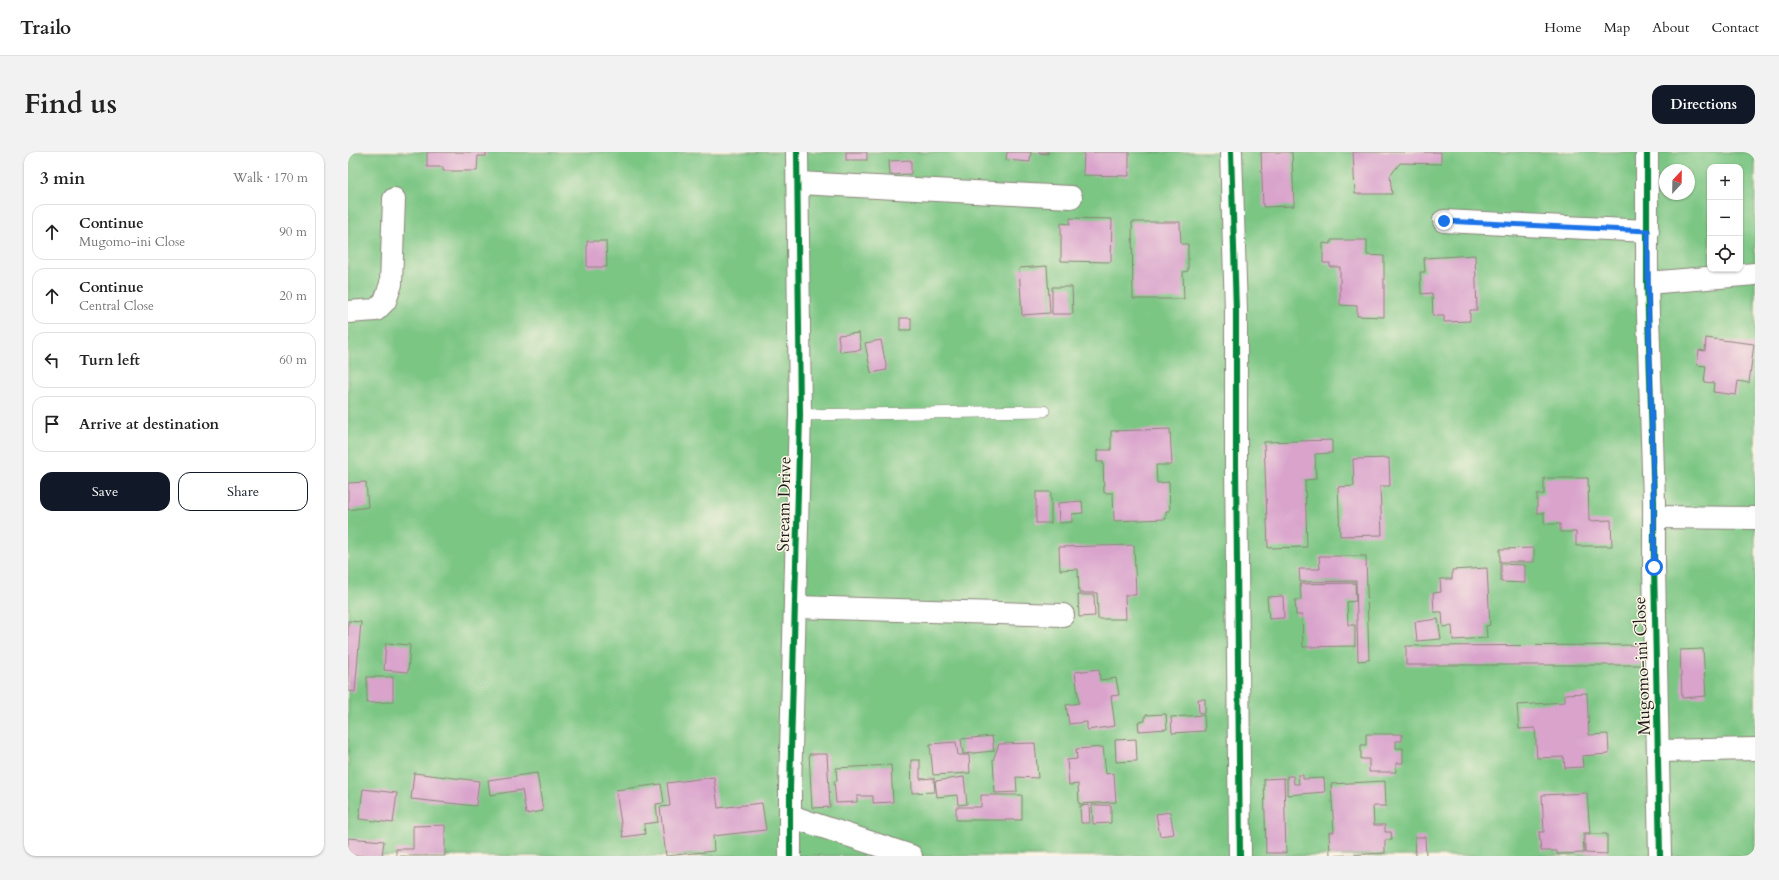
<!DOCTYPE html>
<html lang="en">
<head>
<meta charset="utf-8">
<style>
  body { margin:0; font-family:Cardo,serif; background:#f2f2f2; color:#222 }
  .controls { position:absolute; right:12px; top:12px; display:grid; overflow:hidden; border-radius:8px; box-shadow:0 1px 3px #0004 }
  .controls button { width:36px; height:36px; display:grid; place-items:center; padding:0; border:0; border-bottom:1px solid #e0e0e0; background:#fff; color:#222; font:20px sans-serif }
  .compass { position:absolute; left:1311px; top:12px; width:36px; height:36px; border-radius:50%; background:#fff; box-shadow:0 1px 3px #0004; rotate:22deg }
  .stop { position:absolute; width:12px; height:12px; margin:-9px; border:3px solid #1a73e8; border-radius:50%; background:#fff }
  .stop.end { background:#1a73e8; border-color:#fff; box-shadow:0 1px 4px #0008 }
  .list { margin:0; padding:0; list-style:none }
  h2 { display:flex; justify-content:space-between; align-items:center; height:52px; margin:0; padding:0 16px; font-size:17px }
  h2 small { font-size:13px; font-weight:400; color:#767676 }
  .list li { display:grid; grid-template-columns:26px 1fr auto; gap:12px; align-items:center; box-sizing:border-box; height:56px; margin:0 8px 8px; padding:0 8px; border:1px solid #e0e0e0; border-radius:12px }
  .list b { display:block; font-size:15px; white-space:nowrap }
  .list p { margin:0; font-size:13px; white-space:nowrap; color:#767676 }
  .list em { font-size:13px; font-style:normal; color:#767676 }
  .actions { display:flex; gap:8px; padding:12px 16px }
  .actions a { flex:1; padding:9px 0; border:1px solid #111827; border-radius:12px; text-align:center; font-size:14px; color:#111827 }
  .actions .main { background:#111827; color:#fff }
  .icon { flex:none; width:22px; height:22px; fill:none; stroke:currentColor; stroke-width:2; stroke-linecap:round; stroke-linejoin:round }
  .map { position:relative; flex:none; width:1407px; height:704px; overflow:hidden; border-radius:12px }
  header { display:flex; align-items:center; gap:24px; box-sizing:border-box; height:56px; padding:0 20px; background:#fff; border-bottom:1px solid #e0e0e0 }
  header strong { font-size:19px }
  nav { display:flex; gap:22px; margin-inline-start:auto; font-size:14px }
  .intro { display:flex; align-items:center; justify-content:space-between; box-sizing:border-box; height:96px; padding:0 24px }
  h1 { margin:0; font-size:28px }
  .button { padding:10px 18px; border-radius:12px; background:#111827; color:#fff; font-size:14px; font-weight:700 }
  main { display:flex; gap:24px; padding:0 24px }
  aside { flex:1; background:#fff; border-radius:12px; box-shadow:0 1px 3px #0004 }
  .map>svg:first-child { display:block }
  .green { fill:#7bc684; stroke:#4c7150; fill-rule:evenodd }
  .building { fill:#d9a3cc }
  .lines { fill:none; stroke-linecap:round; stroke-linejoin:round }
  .lane-casing { stroke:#898478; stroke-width:12 }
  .street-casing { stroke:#898478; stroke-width:24 }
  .lane { stroke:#fff; stroke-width:11 }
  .street { stroke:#fff; stroke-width:22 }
  .cycleway-casing { stroke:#fcf5e5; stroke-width:8 }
  .cycleway { stroke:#00873e; stroke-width:6 }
  .route { stroke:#1a73e8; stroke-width:5 }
  .labels { text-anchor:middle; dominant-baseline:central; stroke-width:3; stroke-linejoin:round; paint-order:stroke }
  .street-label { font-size:17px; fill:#1c1c1c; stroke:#fcf5e5 }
</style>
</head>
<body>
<header>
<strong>Trailo</strong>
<nav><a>Home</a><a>Map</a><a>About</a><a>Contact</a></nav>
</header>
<div class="intro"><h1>Find us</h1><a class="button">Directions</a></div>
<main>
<aside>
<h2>3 min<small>Walk · 170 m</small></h2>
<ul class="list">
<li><svg class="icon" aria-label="ahead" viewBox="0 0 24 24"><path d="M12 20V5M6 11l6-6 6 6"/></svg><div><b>Continue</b><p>Mugomo-ini Close</p></div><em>90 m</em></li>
<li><svg class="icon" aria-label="ahead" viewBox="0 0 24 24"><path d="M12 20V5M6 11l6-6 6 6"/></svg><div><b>Continue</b><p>Central Close</p></div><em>20 m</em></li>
<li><svg class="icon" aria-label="left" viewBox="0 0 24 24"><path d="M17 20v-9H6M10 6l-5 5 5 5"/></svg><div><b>Turn left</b></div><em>60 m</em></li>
<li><svg class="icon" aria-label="arrive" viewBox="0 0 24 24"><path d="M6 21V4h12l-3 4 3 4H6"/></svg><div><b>Arrive at destination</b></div></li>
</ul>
<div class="actions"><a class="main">Save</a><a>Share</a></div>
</aside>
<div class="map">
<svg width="1407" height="704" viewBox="0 0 1407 704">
  <rect width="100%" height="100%" fill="#fcf5e5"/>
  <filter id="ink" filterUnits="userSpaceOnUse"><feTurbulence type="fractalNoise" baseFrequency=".025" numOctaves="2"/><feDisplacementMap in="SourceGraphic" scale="8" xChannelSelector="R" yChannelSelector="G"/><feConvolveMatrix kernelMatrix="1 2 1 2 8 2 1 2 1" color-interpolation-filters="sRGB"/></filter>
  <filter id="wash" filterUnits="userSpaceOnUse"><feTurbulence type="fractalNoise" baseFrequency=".012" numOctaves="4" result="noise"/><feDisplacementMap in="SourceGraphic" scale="16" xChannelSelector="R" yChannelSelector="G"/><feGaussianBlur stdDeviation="0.9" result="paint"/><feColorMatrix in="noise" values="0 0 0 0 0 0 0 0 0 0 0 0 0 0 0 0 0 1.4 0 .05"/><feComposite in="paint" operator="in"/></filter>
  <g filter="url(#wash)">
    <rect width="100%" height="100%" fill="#f6ebd3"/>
    <path class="green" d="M0,0H1407V704H0ZM1362,15H1392V117H1362ZM1317,18H1341V42H1317Z"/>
    <g id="blocks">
      <g class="building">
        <path d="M79,0H138V4H130L129,19H95V15H79Z"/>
        <rect x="498" y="0" width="21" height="8"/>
        <path d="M659,0H683L682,10L658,8Z"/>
        <path d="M690,0H700V2L690,1Z"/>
        <path d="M736,0H781V24L735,23Z"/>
        <path d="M913,0H944L946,54L915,55Z"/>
        <path d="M1005,0H1093V12L1052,11L1042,24L1044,42H1007Z"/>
        <path d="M563,8V22L542,23L541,9Z"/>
        <path d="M722,66L764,67L763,110L713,109V71L722,72Z"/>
        <path d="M784,70H832L833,92H840V119L835,120L836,147H785Z"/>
        <path d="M983,88H1019V103L1036,104V165L1009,164V154L992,153V115H982V111H975V91L983,92Z"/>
        <path d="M239,89H258L259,115H239Z"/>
        <path d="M1127,103L1129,158H1122V169L1096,170V164H1085L1084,141L1073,142L1072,120H1077L1076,106Z"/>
        <path d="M699,114L702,161L674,163L671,116Z"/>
        <path d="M704,135H724L725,162H704Z"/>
        <rect x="552" y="166" width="11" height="12"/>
        <path d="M511,181L513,198L492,200L490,183Z"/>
        <path d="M1358,186L1406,192L1401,231L1390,229L1388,243L1365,240L1366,231L1356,230L1358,214L1349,213L1351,198L1357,199Z"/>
        <path d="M533,188L539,218L523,221L517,191Z"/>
        <path d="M822,277L824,313H808L809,331L821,330L822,359H818V367L766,369L765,341H756L755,310H749V298H763V279Z"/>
        <path d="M984,288V301L967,302L968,327L957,328L959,395L920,396L916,290Z"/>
        <path d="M1041,306L1042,334H1032L1034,383L992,384L990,335L1006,334L1005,307Z"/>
        <path d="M1196,326H1240L1241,369L1263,368L1264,394H1228V380H1212V372H1196V361H1189V343L1196,342Z"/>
        <path d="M18,330L20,355L0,358V331Z"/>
        <rect x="688" y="340" width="15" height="31"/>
        <path d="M734,349L735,361L724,362V370L711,371L710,351Z"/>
        <path d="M786,393L788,443H777L778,467H750L749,441H731L730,417L712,418L711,395Z"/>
        <path d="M1186,396V410H1152V397Z"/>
        <path d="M971,404H1018L1021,508L1010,509L1008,429L952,430L951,417H972Z"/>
        <path d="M1153,412L1177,413V431L1153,430Z"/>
        <path d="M1139,416L1142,473L1138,474L1139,486L1105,488L1104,474L1095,475L1094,460H1086L1085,441L1093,440L1092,427H1104V418Z"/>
        <path d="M1007,431L1008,449L999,450L1000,473H1007V494L955,495L954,463H948L947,448H953L952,432Z"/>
        <path d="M730,443H746L747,464L731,465Z"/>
        <path d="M935,444L936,466L921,467L919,445Z"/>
        <path d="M1090,467L1093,487L1069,489L1067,470Z"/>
        <path d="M0,469L13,470L7,540L0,539Z"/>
        <path d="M38,491L62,493L60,520L36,518Z"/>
        <path d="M1295,493L1294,513H1058V494Z"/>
        <path d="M1355,497L1358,544L1334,546L1332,498Z"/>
        <path d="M751,517L752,528L768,526L771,543L763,544L767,574L739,578V570L721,572L718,553L731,551L727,520Z"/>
        <path d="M19,525H45V550L19,551Z"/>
        <path d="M1239,541L1241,583L1260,582L1261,602L1234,604L1235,615L1217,616L1216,605L1189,606L1187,576L1171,577L1169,553L1217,550V542Z"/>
        <path d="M850,547H857V561H851Z"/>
        <path d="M818,562L819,577L791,579L790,570L797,569V563Z"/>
        <path d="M856,563L857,579L824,581L823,565Z"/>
        <path d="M1018,582H1054V589H1048V596H1055V611H1048V620H1021V607H1013V593H1018Z"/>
        <path d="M644,584L646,599L615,602L613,587Z"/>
        <path d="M788,587L789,609L768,610L767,588Z"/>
        <path d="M608,590L610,603H621L622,621L585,623L582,592Z"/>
        <path d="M687,591L690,626L668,625L669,640L647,641L645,608L651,592Z"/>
        <path d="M755,595L758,622L766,621L768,650L731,652L730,632L721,633L719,608L729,607L728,597Z"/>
        <path d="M461,602H479L482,655L464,656Z"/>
        <path d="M563,608H572V627L586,626L587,640L564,641Z"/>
        <path d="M543,613L545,650L525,651V644H509V650L488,651L486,629H489L488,616Z"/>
        <path d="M66,621L131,629L128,654L63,647Z"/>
        <path d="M189,621L195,659L178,662L174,638L142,643L140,628Z"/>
        <path d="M950,623H955V627L976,626L977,640L939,643V624H945L946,632H951Z"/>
        <path d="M366,625L370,656L414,651L418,678L365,684L366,699L318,704L312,655L322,654L319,631Z"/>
        <path d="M616,625L619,652L610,653L609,643L589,645L587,629Z"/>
        <path d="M936,626L938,701H918L916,627Z"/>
        <path d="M1037,629L1038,654H1025L1026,673H1037V680H1043L1044,688H1037V701L982,704L981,680H986L983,632Z"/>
        <path d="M313,632L316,651L308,652L310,670L296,672L297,682L275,685L268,638Z"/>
        <path d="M15,637L49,641L45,671L11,667Z"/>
        <path d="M1239,641L1242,681H1235L1236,701L1209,702V699H1193L1191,680H1196L1194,643Z"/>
        <path d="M633,643H674V668H608V655H633Z"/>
        <path d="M741,653L742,671H733L732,654Z"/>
        <path d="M744,653H763V671L745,672Z"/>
        <path d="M822,660L826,682L812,684L808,662Z"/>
        <path d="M97,673V704H48V697H65V674Z"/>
        <path d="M1237,682H1259V702L1237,701Z"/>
        <path d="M1067,685H1077L1078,704H1068Z"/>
        <path d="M0,686L36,689L34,704H0Z"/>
      </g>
    </g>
  </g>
  <g filter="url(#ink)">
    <use href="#blocks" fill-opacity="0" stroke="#898478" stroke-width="1"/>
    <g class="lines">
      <g class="lane-casing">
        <path id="lane" d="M452,263L696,259"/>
      </g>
      <g class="street-casing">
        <g id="street">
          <path d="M883,0L888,159V312L892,704"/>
          <path d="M1299,0V131L1306,350V415L1312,704"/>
          <path d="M450,31L723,45"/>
          <path d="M1096,69L1300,79"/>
          <path d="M1299,131L1407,122"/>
          <path d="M0,160L28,158L37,149L43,132L46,47"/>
          <path d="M1306,365L1407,366"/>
          <path d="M448,455L715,463"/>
          <path d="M1311,599L1407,597"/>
          <path d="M442,664L563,704"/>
          <path d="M442,704V636L452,263L449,0"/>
        </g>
      </g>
      <use href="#lane" class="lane"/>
      <use href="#street" class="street"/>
      <g class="cycleway-casing">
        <g id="cycleway">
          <path d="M883,0L888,159V312L892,704"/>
          <path d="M1299,0V131L1306,350V415L1312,704"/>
          <path d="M442,704V636L452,263L449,0"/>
        </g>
      </g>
      <use href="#cycleway" class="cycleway"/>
    </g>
  </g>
  <g class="lines" filter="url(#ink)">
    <path class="route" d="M1096,69L1300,79C1299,191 1307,303 1306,415"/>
  </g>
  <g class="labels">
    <g class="street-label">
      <text transform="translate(436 352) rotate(-89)">Stream Drive</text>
      <text transform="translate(1294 514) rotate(-92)">Mugomo-ini Close</text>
    </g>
  </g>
</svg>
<div class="controls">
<button>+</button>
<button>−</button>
<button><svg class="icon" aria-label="locate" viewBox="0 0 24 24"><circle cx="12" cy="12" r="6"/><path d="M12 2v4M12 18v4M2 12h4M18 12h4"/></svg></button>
</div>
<svg class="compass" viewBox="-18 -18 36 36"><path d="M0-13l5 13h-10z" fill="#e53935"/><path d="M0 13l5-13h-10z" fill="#767676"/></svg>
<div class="stop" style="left:1306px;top:415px"></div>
<div class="stop end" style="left:1096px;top:69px"></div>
</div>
</main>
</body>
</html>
